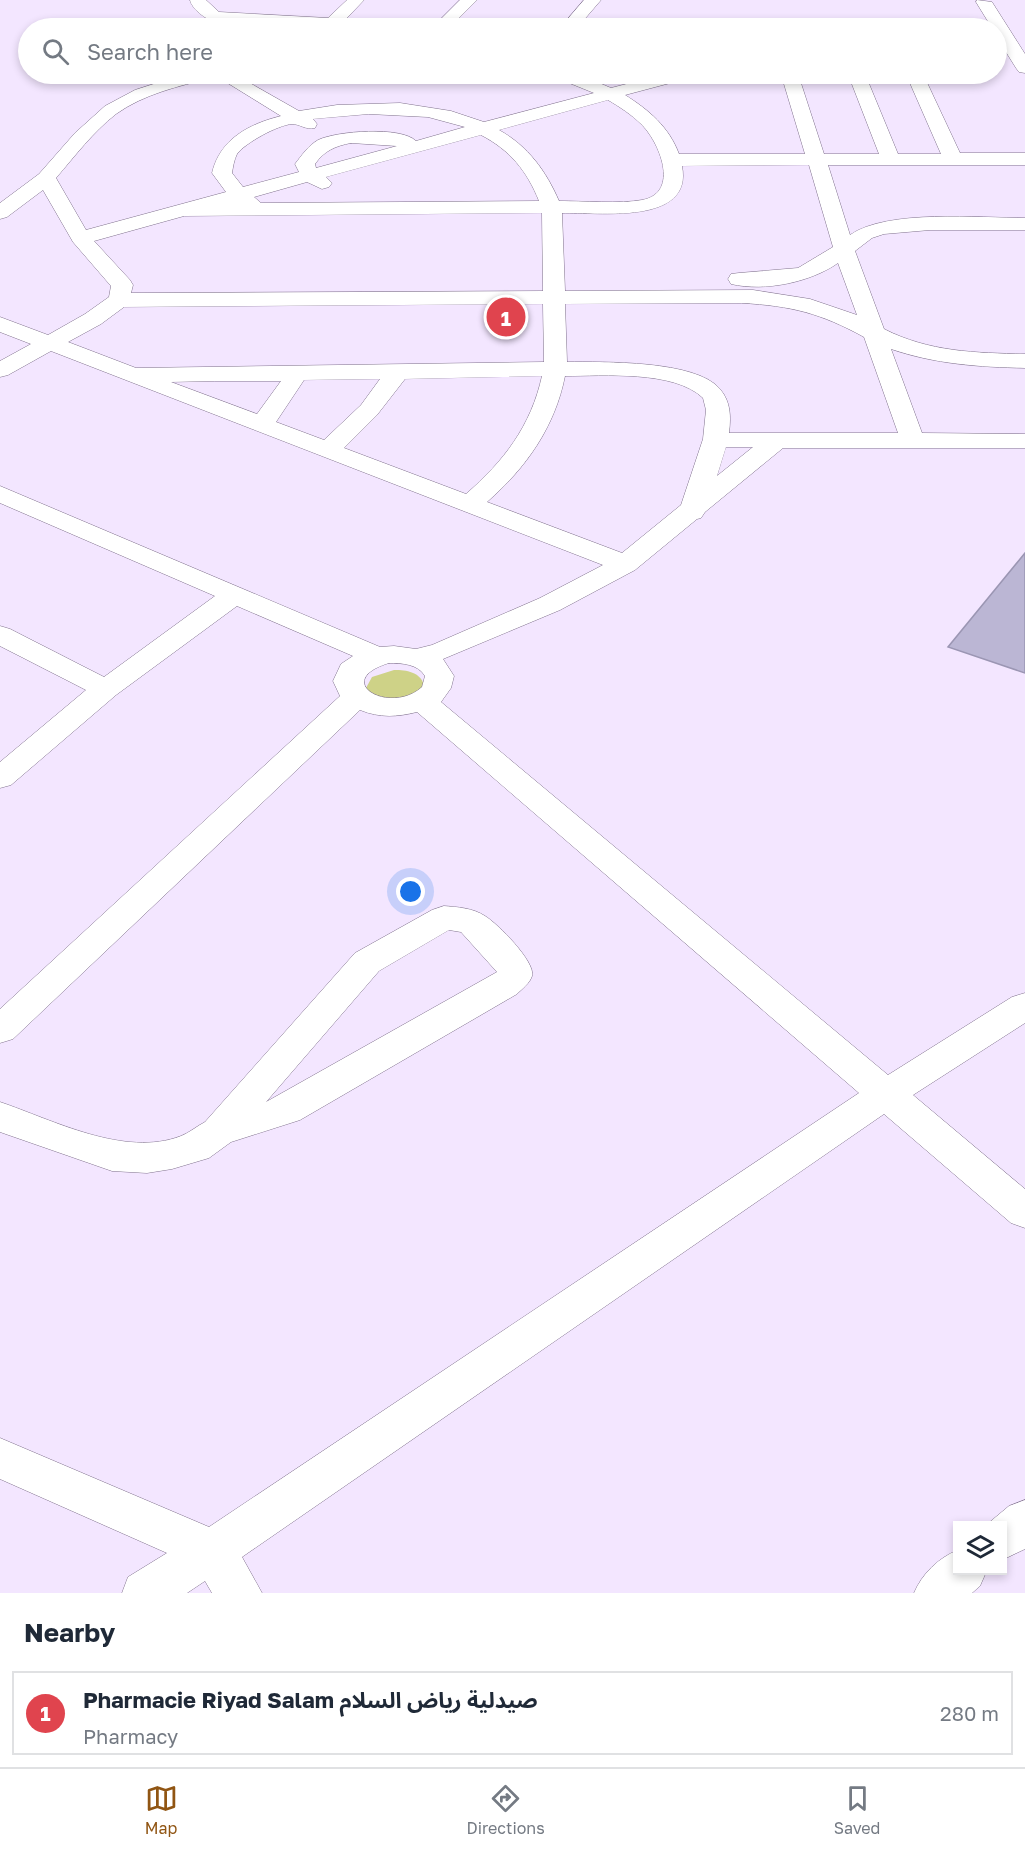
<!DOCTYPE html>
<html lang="en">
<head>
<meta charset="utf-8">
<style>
  body { margin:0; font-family:"Golos Text","Noto Sans Arabic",sans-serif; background:#f6f6f7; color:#1f2937 }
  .controls { position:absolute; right:18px; bottom:18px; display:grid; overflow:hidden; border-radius:0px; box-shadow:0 3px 9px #0003 }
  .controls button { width:54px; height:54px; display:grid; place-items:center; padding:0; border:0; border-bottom:2px solid #e0e1e3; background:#fff; color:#1f2937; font:30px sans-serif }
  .you { position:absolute; left:411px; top:892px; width:21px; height:21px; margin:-15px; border:4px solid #fff; border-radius:50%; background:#1a73e8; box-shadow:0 0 0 9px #1a73e833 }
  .badge { display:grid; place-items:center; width:39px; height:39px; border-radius:50%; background:#905513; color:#fff; font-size:20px; font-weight:700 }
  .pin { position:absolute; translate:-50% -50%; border:3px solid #fff; box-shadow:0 2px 6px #0006 }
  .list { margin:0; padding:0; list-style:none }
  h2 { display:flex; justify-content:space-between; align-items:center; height:78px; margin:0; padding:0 24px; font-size:26px }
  h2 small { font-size:20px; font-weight:400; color:#747a83 }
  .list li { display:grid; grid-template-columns:39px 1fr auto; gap:18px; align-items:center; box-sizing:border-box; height:84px; margin:0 12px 12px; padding:0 12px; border:2px solid #e0e1e3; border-radius:0px }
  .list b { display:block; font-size:22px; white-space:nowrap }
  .list p { margin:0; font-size:20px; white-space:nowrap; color:#747a83 }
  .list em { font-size:20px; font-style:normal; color:#747a83 }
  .icon { flex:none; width:33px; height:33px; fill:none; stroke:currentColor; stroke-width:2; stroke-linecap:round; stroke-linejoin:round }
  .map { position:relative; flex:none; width:1025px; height:1593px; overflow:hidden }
  .search { position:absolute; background:#fff; box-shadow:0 3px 9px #0003; left:18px; right:18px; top:18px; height:66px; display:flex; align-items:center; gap:15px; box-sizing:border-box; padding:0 21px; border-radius:33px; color:#747a83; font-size:22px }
  .sheet { height:174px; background:#fff }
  nav { display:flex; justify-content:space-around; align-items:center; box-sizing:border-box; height:84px; border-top:2px solid #e0e1e3; background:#fff; font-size:16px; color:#747a83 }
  nav a { display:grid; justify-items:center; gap:3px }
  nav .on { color:#905513 }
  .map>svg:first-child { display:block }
  .green { fill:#ced287 }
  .building { fill:#bbb6d4; stroke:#9b96b3; stroke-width:1.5 }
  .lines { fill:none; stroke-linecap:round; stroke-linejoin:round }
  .minor-casing { stroke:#80728d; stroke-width:1 }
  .minor { fill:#fff; fill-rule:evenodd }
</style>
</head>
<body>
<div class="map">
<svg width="1025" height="1593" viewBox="0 0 1025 1593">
  <rect width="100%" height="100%" fill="#f3e6ff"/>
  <path class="green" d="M394,670C407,670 420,672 424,685L418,696L378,701L366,688L372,677Z"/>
  <path class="building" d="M1025,553V673L948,647Z"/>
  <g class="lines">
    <g class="minor-casing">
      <g id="minor">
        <path d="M190,0H206L219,12L328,18L347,0H364L346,19L410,23L418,28H330L215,22C206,20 191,8 190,0Z"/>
        <path d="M460,0H477L449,28H432Z"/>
        <path d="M584,0H601L577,28H560Z"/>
        <path d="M977,0L992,2L1025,54V73L1019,72L1016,68L996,36V28H992L976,2Z"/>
        <path d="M185,74H234L299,111L337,105L400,103L451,111L484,122L594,93L557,78L555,74H578L611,88L665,74H691L689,78L625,95C649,110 669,127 679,154H805L781,74H798L824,154H879L848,74H865L898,154H941L906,74H923L960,153H1025V165H828L850,235C887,209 980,218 1025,218V230H930L884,234L872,238L855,251L884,329C929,352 976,353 1025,354V368C979,367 935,364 891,349L922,433L1025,434V448H783L705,512L701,518L697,519L635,570L560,610L443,659L454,676L451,688L441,702L888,1075L1012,997L1025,993V1023L913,1095L1025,1189V1228L1011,1223L884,1114L242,1557L262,1593H212L205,1581L187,1593H122L128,1577L167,1553L0,1479V1438L209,1527L859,1093L417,712C397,717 380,718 360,710L13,1039L0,1043V1009L340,696L333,681L341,664L353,656L237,606L116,695L11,785L0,788V762L86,690L0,646V626L10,629L104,677L215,596L0,503V486L380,647L394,646L416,649L432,645L540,598L603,565L51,351L8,375L0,377V361L31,344L0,332V317L48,335L85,314L109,297L111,286L73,242L43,190L7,217L0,219V203L39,174L75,133L105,106L135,90ZM213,74L281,116C249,124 220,139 212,173L226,192L86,230L56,178C75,156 93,132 116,114C144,94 179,86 211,78ZM608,100C620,107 632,115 641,124C659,141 681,193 642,200C621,204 582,201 559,201C546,171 528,146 499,130ZM369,114L428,117L465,127L416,141C401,126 337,131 318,140C308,146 302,155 295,164L299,172L243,187L232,173C233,167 234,160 237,154C245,143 278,125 292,124C300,124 305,130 315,128L317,124L313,119ZM481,135C510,150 527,171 539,201L261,203L254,197L307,182L322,189L329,187L332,183L326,177ZM351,143L397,146L316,168L315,164C324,151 335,146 351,143ZM809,165L833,247L798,268L739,273L731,274L728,279L731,284C765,292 811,282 838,263L857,315L810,299L753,290L565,291L562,213C597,212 694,226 682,166ZM542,213L543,291L131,293L133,285L130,280L94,241L184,216ZM742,303C792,306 820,313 864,337L898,433H729C731,417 731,402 720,389C696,360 603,362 567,362L565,304ZM543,304L544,362L136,368L68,342L101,324L124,307ZM542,376C531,426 504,461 466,494L344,448L377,415L405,379ZM565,376C604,376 674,370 703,398L706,410L703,439L681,505L622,553L487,502C526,468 555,427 565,376ZM380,379L361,405L324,440L276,422L304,380ZM215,381H281L257,414L171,382ZM726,447H753L717,476ZM389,663C402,663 418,664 425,676L422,687C390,716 330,681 389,663Z"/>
        <path d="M444,906C457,907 473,908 485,916C497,923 536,962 532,976C530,983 522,989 517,994L300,1120L231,1142L209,1158L172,1169L147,1173L112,1171L0,1132V1102C53,1120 125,1158 181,1136C189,1133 197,1126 205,1122L355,953L432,910ZM449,930L461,932L497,972L266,1102L379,971Z"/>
        <path d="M1025,1500V1549L1002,1560V1526H985L1009,1506Z"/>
        <path d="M958,1550V1570H987L980,1586L972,1593H914C922,1574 938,1558 958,1550Z"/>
      </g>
    </g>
    <use href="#minor" class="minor"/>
  </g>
</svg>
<div class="controls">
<button><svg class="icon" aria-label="layers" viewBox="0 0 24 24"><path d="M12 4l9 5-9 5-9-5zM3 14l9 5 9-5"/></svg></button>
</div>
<div class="you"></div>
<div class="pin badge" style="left:506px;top:317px;background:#e0444e">1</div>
<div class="search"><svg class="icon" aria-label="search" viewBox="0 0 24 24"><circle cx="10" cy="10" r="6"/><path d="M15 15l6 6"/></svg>Search here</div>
</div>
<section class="sheet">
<h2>Nearby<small></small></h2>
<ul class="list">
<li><span class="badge" style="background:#e0444e">1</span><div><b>Pharmacie Riyad Salam صيدلية رياض السلام</b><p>Pharmacy</p></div><em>280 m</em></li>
</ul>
</section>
<nav>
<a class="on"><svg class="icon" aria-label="map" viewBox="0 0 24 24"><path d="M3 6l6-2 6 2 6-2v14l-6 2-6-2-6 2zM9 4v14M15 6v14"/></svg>Map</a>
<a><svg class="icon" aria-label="directions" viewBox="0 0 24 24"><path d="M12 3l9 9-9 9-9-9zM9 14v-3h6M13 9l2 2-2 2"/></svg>Directions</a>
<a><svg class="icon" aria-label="saved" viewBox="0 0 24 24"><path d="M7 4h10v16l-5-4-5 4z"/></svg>Saved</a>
</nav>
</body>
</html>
